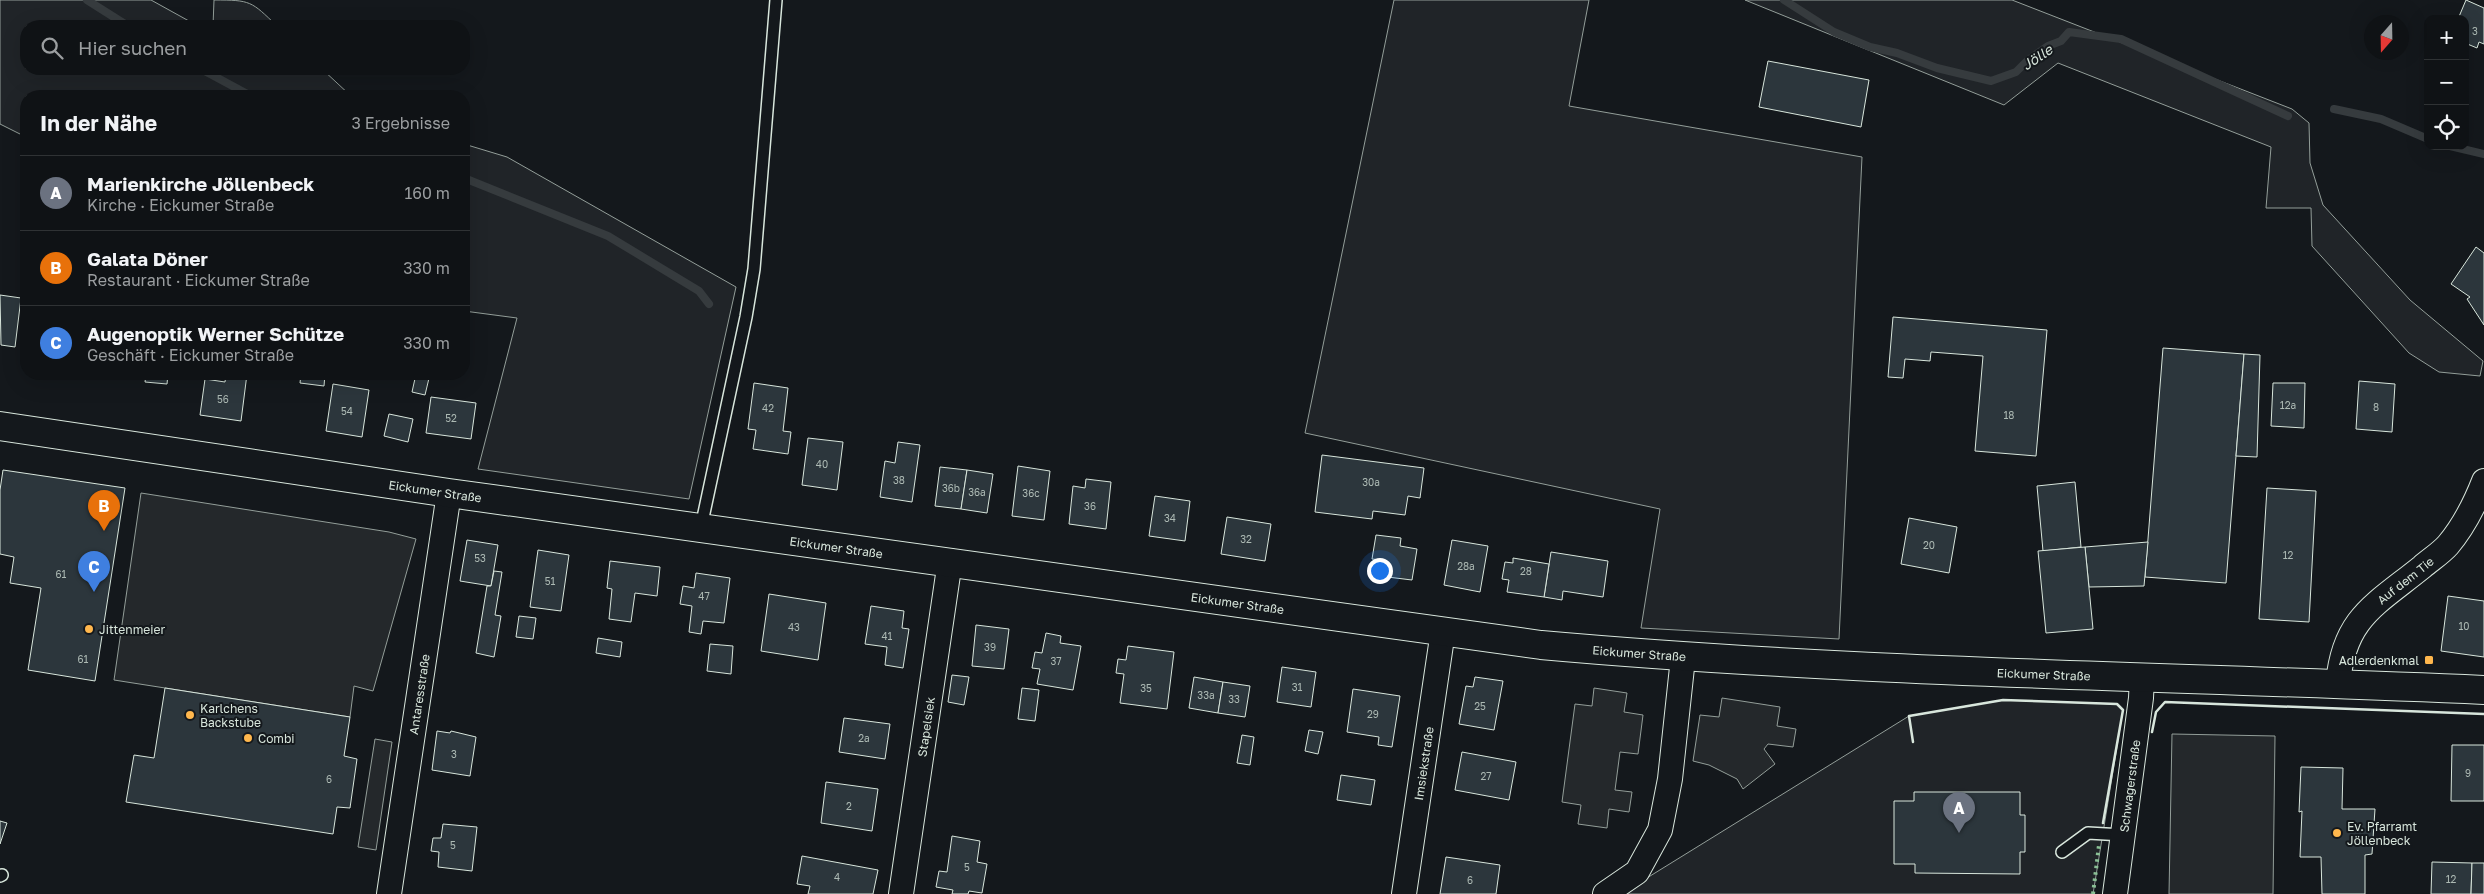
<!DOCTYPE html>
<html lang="de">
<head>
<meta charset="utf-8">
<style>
  body { margin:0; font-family:"Golos Text",sans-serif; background:#1d2022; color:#f1f3f6 }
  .controls { position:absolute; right:15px; top:15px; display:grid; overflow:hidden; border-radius:10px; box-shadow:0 5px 20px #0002 }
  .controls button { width:45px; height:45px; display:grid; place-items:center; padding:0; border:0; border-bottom:1px solid #2f3234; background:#0f1215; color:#f1f3f6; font:25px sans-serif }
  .compass { position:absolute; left:2364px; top:15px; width:45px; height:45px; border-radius:50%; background:#0f1215; box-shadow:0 5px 20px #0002; rotate:200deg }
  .you { position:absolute; left:1379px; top:570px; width:18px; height:18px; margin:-12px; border:4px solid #fff; border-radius:50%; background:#1a73e8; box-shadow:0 0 0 8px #1a73e833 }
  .badge { display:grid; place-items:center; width:32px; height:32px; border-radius:50%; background:#d93025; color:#fff; font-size:16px; font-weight:700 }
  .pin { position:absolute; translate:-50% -41px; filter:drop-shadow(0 1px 2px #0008) }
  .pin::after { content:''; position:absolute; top:26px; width:18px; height:15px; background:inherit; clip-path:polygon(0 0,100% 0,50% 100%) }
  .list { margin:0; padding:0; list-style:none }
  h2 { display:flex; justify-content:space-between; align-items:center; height:65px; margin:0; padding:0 20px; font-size:21px }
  h2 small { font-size:16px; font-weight:400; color:#9b9ea0 }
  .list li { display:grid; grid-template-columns:32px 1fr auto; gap:15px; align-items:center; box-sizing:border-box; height:75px; padding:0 20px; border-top:1px solid #2f3234 }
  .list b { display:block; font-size:19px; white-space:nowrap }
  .list p { margin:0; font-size:16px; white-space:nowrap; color:#9b9ea0 }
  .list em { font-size:16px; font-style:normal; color:#9b9ea0 }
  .icon { flex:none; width:28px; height:28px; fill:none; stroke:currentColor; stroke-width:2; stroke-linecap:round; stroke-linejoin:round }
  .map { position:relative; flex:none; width:2484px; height:894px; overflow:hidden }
  .search { position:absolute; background:#0f1215; box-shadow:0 5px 20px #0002; left:20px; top:20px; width:450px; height:55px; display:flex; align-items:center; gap:12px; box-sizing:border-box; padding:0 18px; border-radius:20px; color:#9b9ea0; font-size:19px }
  .panel { position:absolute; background:#0f1215; box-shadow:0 5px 20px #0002; left:20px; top:90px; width:450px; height:290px; border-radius:20px }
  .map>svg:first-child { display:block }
  .green { fill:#202428; stroke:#939e99 }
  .parking { fill:#24282b; stroke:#939e99 }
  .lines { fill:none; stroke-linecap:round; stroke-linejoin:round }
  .stream { stroke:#363b3e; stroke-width:8 }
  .building { fill:#2c363c; stroke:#d8e6dc }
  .service-casing { stroke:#d8e6dc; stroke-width:14 }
  .minor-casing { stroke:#d8e6dc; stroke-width:26 }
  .secondary-casing { stroke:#d8e6dc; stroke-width:30 }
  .service { stroke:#14181c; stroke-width:11 }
  .minor { stroke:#14181c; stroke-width:24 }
  .secondary { stroke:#14181c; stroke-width:28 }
  .hedge { stroke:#8ac095; stroke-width:4; stroke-dasharray:2.5 4; stroke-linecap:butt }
  .wall { stroke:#d8e6dc; stroke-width:2.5 }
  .poi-dot { fill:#ffb74d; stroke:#14181c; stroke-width:2 }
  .labels { text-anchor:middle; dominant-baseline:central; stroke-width:4; stroke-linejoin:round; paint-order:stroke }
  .number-label { font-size:10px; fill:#adbab4 }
  .street-label { font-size:12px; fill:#d8e6dc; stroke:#14181c }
  .poi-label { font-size:12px; fill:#d8e6dc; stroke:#14181c; text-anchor:start }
  .water-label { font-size:14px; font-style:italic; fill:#d8e6dc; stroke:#14181c }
</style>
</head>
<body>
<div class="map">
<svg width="2484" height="894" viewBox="0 0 2484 894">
  <rect width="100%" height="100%" fill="#14181c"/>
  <g class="green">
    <path d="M0,0H151L198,26H26V69H322L351,96H26V137L0,124Z"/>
    <path d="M214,0C251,0 251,1 277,26H213Z"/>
    <path d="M1394,0H1589L1569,106L1862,157L1839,639L1641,628L1660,509L1305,433Z"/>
    <path d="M1745,0H2012L2292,109L2309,123L2310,163L2323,205L2410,300L2483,361L2480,376L2439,372L2409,353L2312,246L2311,208H2266L2271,147L2058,63L2004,105Z"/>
    <path d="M464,144L507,157L736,287L689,499L478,469L517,318L464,311Z"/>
    <path d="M2003,700L2117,704L2123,710L2093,894H1621L1909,716Z"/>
  </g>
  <g class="parking">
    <path d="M141,493L389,532L416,539L373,691L354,686L350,717L114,680Z"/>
    <path d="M1594,688L1627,693L1624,712L1643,715L1638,754L1620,752L1615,790L1632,792L1629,812L1609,809L1607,828L1578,824L1581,805L1562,802L1575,704L1592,706Z"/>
    <path d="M1722,698L1780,707L1777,726L1796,729L1793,747L1768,744L1764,749L1775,764L1743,789L1737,779L1709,765L1693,761L1700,715L1719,717Z"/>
    <path d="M2172,734L2275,736L2273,894H2169Z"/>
    <path d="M375,739L392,742L376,850L358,847Z"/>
  </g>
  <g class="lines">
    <g class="stream">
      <path d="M87,0L128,26"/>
      <path d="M1784,0L1834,32L1870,47L1897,53L1937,68L1991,81L2016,72L2028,60L2048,46L2061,41L2069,32L2121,39L2288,116"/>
      <path d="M201,69L251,96"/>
      <path d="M2334,109L2381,119L2428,139"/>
      <path d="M2450,146L2484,154"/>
      <path d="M464,178L608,236L699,291L709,304"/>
    </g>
  </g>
  <g class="building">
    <path d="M2466,0L2484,8V44L2479,42L2477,48L2465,43V19H2458Z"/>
    <path d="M1768,61L1869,80L1861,127L1759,107Z"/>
    <path d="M2476,247L2484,253V325L2467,299L2470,297L2451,284Z"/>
    <path d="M0,295L21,298L15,347L1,345Z"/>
    <path d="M1893,317L2047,330L2036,456L1975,451L1983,356L1931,352L1930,361L1905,359L1903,378L1888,377Z"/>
    <path d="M2163,348L2244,354L2226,583L2145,577Z"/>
    <path d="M2244,354L2260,355L2257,457L2236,456Z"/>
    <path d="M146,374H183V376L168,374L167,384L145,382Z"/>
    <path d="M226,374H247L241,421L200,415L205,379L225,382Z"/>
    <path d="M301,374H325L324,386L300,383Z"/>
    <path d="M416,374H430L425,395L412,392Z"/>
    <path d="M2359,381L2395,384L2392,432L2356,429Z"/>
    <path d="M754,383L788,388L783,431L791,432L788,454L753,449L756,430L748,429Z"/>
    <path d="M2273,383H2305L2304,428L2271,426Z"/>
    <path d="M333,384L369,390L362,437L326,431Z"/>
    <path d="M431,397L476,403L471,439L426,433Z"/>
    <path d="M389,414L413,419L408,442L384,436Z"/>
    <path d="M808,438L843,442L837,490L802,485Z"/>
    <path d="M898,442L920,445L912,502L880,497L885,461L895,463Z"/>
    <path d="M1322,455L1424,468L1420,498L1408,496L1405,515L1373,511L1372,519L1315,512Z"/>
    <path d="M1018,466L1050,471L1044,520L1012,516Z"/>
    <path d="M940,467L967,470L961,509L935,506Z"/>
    <path d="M3,470L125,488L95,681L28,670L41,588L10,583L14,557L0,554V490Z"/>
    <path d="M967,470L993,474L987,513L961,509Z"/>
    <path d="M1086,479L1111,482L1106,529L1069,524L1073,486L1085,488Z"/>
    <path d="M2075,482L2081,547L2043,551L2037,486Z"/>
    <path d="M2267,488L2316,491L2309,622L2259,619Z"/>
    <path d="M1155,496L1190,501L1185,541L1149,536Z"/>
    <path d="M1227,517L1271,524L1265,561L1221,554Z"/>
    <path d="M1909,518L1957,527L1949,573L1901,564Z"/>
    <path d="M1376,535L1401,538L1400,546L1417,549L1412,580L1379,576L1381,560L1372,559Z"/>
    <path d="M467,540L498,545L491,586L460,581Z"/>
    <path d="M1452,540L1488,546L1480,592L1444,585Z"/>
    <path d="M2148,542L2144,586L2089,587L2085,547Z"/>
    <path d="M2085,547L2093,629L2046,633L2038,551Z"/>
    <path d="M538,550L569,555L561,611L530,607Z"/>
    <path d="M1551,552L1608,561L1603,597L1563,591L1562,600L1544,597Z"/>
    <path d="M1513,558L1549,564L1544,597L1507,592L1509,580L1502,579L1505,562L1513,563Z"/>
    <path d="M610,561L660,567L657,596L635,593L631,622L609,619L612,589L607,588Z"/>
    <path d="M494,571L502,572L495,615L501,616L494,657L476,653L487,586H491Z"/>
    <path d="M696,573L730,578L724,623L703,621L701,634L689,632L692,606L680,604L683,586L694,588Z"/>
    <path d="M769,594L826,603L818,660L761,651Z"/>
    <path d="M2448,596L2484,601V657L2441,651Z"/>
    <path d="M871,606L904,611L902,628L909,629L903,668L885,665L887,647L865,644Z"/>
    <path d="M519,616L536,618L533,639L516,637Z"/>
    <path d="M976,625L1009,629L1004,669L972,666Z"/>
    <path d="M1046,633L1061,636L1060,643L1081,646L1073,690L1037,684L1040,669L1032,668L1035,652L1042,653Z"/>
    <path d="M598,638L622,642L620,657L596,653Z"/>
    <path d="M710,644L733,646L731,674L707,671Z"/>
    <path d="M1128,646L1174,652L1167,709L1120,703L1124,674L1116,673L1118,659L1126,660Z"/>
    <path d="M1282,667L1316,672L1311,707L1277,702Z"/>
    <path d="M952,675L969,677L964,705L948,702Z"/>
    <path d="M1194,677L1223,682L1218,713L1189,708Z"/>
    <path d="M1475,677L1503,681L1494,730L1459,724L1466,686L1473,687Z"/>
    <path d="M1223,682L1250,686L1245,717L1218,713Z"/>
    <path d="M165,688L350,717L344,756L357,759L350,808L337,807L333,834L126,802L134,755L154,758Z"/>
    <path d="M1022,688L1039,690L1035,721L1018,719Z"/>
    <path d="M1353,689L1400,696L1392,747L1378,745L1379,737L1347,732Z"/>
    <path d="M844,718L890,724L885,759L839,752Z"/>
    <path d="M1309,730L1323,732L1318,754L1305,751Z"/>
    <path d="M437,731L450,733L451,731L476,737L470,776L432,770Z"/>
    <path d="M1242,735L1254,737L1250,765L1237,763Z"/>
    <path d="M2452,745H2484V801H2451Z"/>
    <path d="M1462,752L1516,762L1509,800L1455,790Z"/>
    <path d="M2301,767L2343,768L2342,809H2375L2372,854L2365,855V894H2322L2321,857H2300L2302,811L2299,812Z"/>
    <path d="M1341,775L1375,780L1371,805L1337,800Z"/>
    <path d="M826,782L878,789L872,831L821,823Z"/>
    <path d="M1914,792H2020V815H2025V852H2020V874L1915,873V864H1894V801H1914Z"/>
    <path d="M0,821L7,823L0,844Z"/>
    <path d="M443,824L477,827L472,871L438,867L439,852L431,851L433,838H441Z"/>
    <path d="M952,836L980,841L977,862L987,864L982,893L969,891L968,894H952L953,890L936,887L939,871L947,872Z"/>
    <path d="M802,856L878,870L873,894H808L810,886L797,884Z"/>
    <path d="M1446,857L1500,865L1496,894H1440Z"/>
    <path d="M2432,862L2472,863L2471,894H2431Z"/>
    <path d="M2472,863H2484V894H2471Z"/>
  </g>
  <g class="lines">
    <g class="service-casing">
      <g id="service">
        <path d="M701,527L746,317L754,269L776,0"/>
        <path d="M2062,852L2088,833L2123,835"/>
        <path d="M0,876L2,875"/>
      </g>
    </g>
    <g class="minor-casing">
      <g id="minor">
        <path id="s1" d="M2338,683C2344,618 2375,605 2422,567C2430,560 2441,553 2448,545C2464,526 2475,504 2484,481"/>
        <path id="s2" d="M389,894L449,493"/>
        <path id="s3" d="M901,894L950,561"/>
        <path id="s4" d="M1404,894L1443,631"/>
        <path d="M1605,894L1637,872L1660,830L1670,779L1683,658"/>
        <path id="s5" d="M2115,894L2141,698L2142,677"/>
      </g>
    </g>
    <g class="secondary-casing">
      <g id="secondary">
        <path id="s6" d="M0,426L449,493L1541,645C1854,673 2169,676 2484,690"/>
      </g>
    </g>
    <use href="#service" class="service"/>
    <use href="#minor" class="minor"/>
    <use href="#secondary" class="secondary"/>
    <path class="hedge" d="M2093,894L2099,845"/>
    <g class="wall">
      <path d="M2152,732L2156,712L2165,702L2484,714"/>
      <path d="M1913,742L1909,716L2003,700L2117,704L2123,710L2103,823"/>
    </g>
  </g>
  <g class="poi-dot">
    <circle cx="89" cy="629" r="5"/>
    <rect x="2424" y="655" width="10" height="10" rx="2.5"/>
    <circle cx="190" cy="715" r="5"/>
    <circle cx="248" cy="738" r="5"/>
    <circle cx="2337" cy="833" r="5"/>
  </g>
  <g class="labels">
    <g class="number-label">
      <text x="2475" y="31">3</text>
      <text x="223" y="399">56</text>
      <text x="2288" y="405">12a</text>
      <text x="2376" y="407">8</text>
      <text x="768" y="408">42</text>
      <text x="347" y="411">54</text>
      <text x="2009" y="415">18</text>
      <text x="451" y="418">52</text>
      <text x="822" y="464">40</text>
      <text x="899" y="480">38</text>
      <text x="1371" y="482">30a</text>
      <text x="951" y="488">36b</text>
      <text x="977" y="492">36a</text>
      <text x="1031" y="493">36c</text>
      <text x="1090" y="506">36</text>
      <text x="1170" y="518">34</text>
      <text x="1246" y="539">32</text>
      <text x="1929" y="545">20</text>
      <text x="2288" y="555">12</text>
      <text x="480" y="558">53</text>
      <text x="1466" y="566">28a</text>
      <text x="1526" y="571">28</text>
      <text x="61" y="574">61</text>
      <text x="550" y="581">51</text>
      <text x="704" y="596">47</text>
      <text x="2464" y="626">10</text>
      <text x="794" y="627">43</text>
      <text x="887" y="636">41</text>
      <text x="990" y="647">39</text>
      <text x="83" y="659">61</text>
      <text x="1056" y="661">37</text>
      <text x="1297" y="687">31</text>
      <text x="1146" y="688">35</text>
      <text x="1206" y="695">33a</text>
      <text x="1234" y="699">33</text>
      <text x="1480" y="706">25</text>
      <text x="1373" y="714">29</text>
      <text x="864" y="738">2a</text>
      <text x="454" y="754">3</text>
      <text x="2468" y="773">9</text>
      <text x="1486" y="776">27</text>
      <text x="329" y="779">6</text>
      <text x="849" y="806">2</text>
      <text x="453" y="845">5</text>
      <text x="967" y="867">5</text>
      <text x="837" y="877">4</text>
      <text x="2451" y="879">12</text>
      <text x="1470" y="880">6</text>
    </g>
    <g class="street-label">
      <text stroke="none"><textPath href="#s6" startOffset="440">Eickumer Straße</textPath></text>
      <text stroke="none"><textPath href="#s6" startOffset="845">Eickumer Straße</textPath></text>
      <text stroke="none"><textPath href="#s1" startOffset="128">Auf dem Tie</textPath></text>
      <text stroke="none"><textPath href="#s6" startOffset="1250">Eickumer Straße</textPath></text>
      <text stroke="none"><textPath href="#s6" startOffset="1655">Eickumer Straße</textPath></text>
      <text stroke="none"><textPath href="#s6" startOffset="2060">Eickumer Straße</textPath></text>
      <text stroke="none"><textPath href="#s2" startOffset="202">Antaresstraße</textPath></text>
      <text stroke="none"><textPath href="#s3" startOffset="169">Stapelsiek</textPath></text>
      <text stroke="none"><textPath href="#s4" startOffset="132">Imsiekstraße</textPath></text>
      <text stroke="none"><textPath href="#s5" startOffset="109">Schwagerstraße</textPath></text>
    </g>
    <g class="poi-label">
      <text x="99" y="629">Jittenmeier</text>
      <text x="2419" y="660" text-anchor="end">Adlerdenkmal</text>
      <text x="200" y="708">Karlchens<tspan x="200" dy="14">Backstube</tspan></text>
      <text x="258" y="738">Combi</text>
      <text x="2347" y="826">Ev. Pfarramt<tspan x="2347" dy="14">Jöllenbeck</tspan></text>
    </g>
    <g class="water-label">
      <text transform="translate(2037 57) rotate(-34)">Jölle</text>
    </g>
  </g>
</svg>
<div class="controls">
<button>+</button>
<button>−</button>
<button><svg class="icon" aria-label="locate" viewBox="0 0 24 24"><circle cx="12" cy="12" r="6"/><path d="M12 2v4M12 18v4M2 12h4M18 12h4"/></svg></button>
</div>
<svg class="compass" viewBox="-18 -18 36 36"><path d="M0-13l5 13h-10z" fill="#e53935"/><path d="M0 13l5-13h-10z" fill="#9b9ea0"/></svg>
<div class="you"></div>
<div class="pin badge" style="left:1959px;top:833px;background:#6b7280">A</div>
<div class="pin badge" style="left:104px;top:531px;background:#e8710a">B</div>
<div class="pin badge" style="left:94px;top:592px;background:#3f7fe0">C</div>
<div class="search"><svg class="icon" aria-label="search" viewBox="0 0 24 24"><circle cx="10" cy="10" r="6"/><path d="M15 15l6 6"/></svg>Hier suchen</div>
<section class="panel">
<h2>In der Nähe<small>3 Ergebnisse</small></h2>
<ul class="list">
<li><span class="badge" style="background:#6b7280">A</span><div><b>Marienkirche Jöllenbeck</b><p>Kirche · Eickumer Straße</p></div><em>160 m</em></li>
<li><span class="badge" style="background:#e8710a">B</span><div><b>Galata Döner</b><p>Restaurant · Eickumer Straße</p></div><em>330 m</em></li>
<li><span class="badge" style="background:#3f7fe0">C</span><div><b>Augenoptik Werner Schütze</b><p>Geschäft · Eickumer Straße</p></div><em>330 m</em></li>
</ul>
</section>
</div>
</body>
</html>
